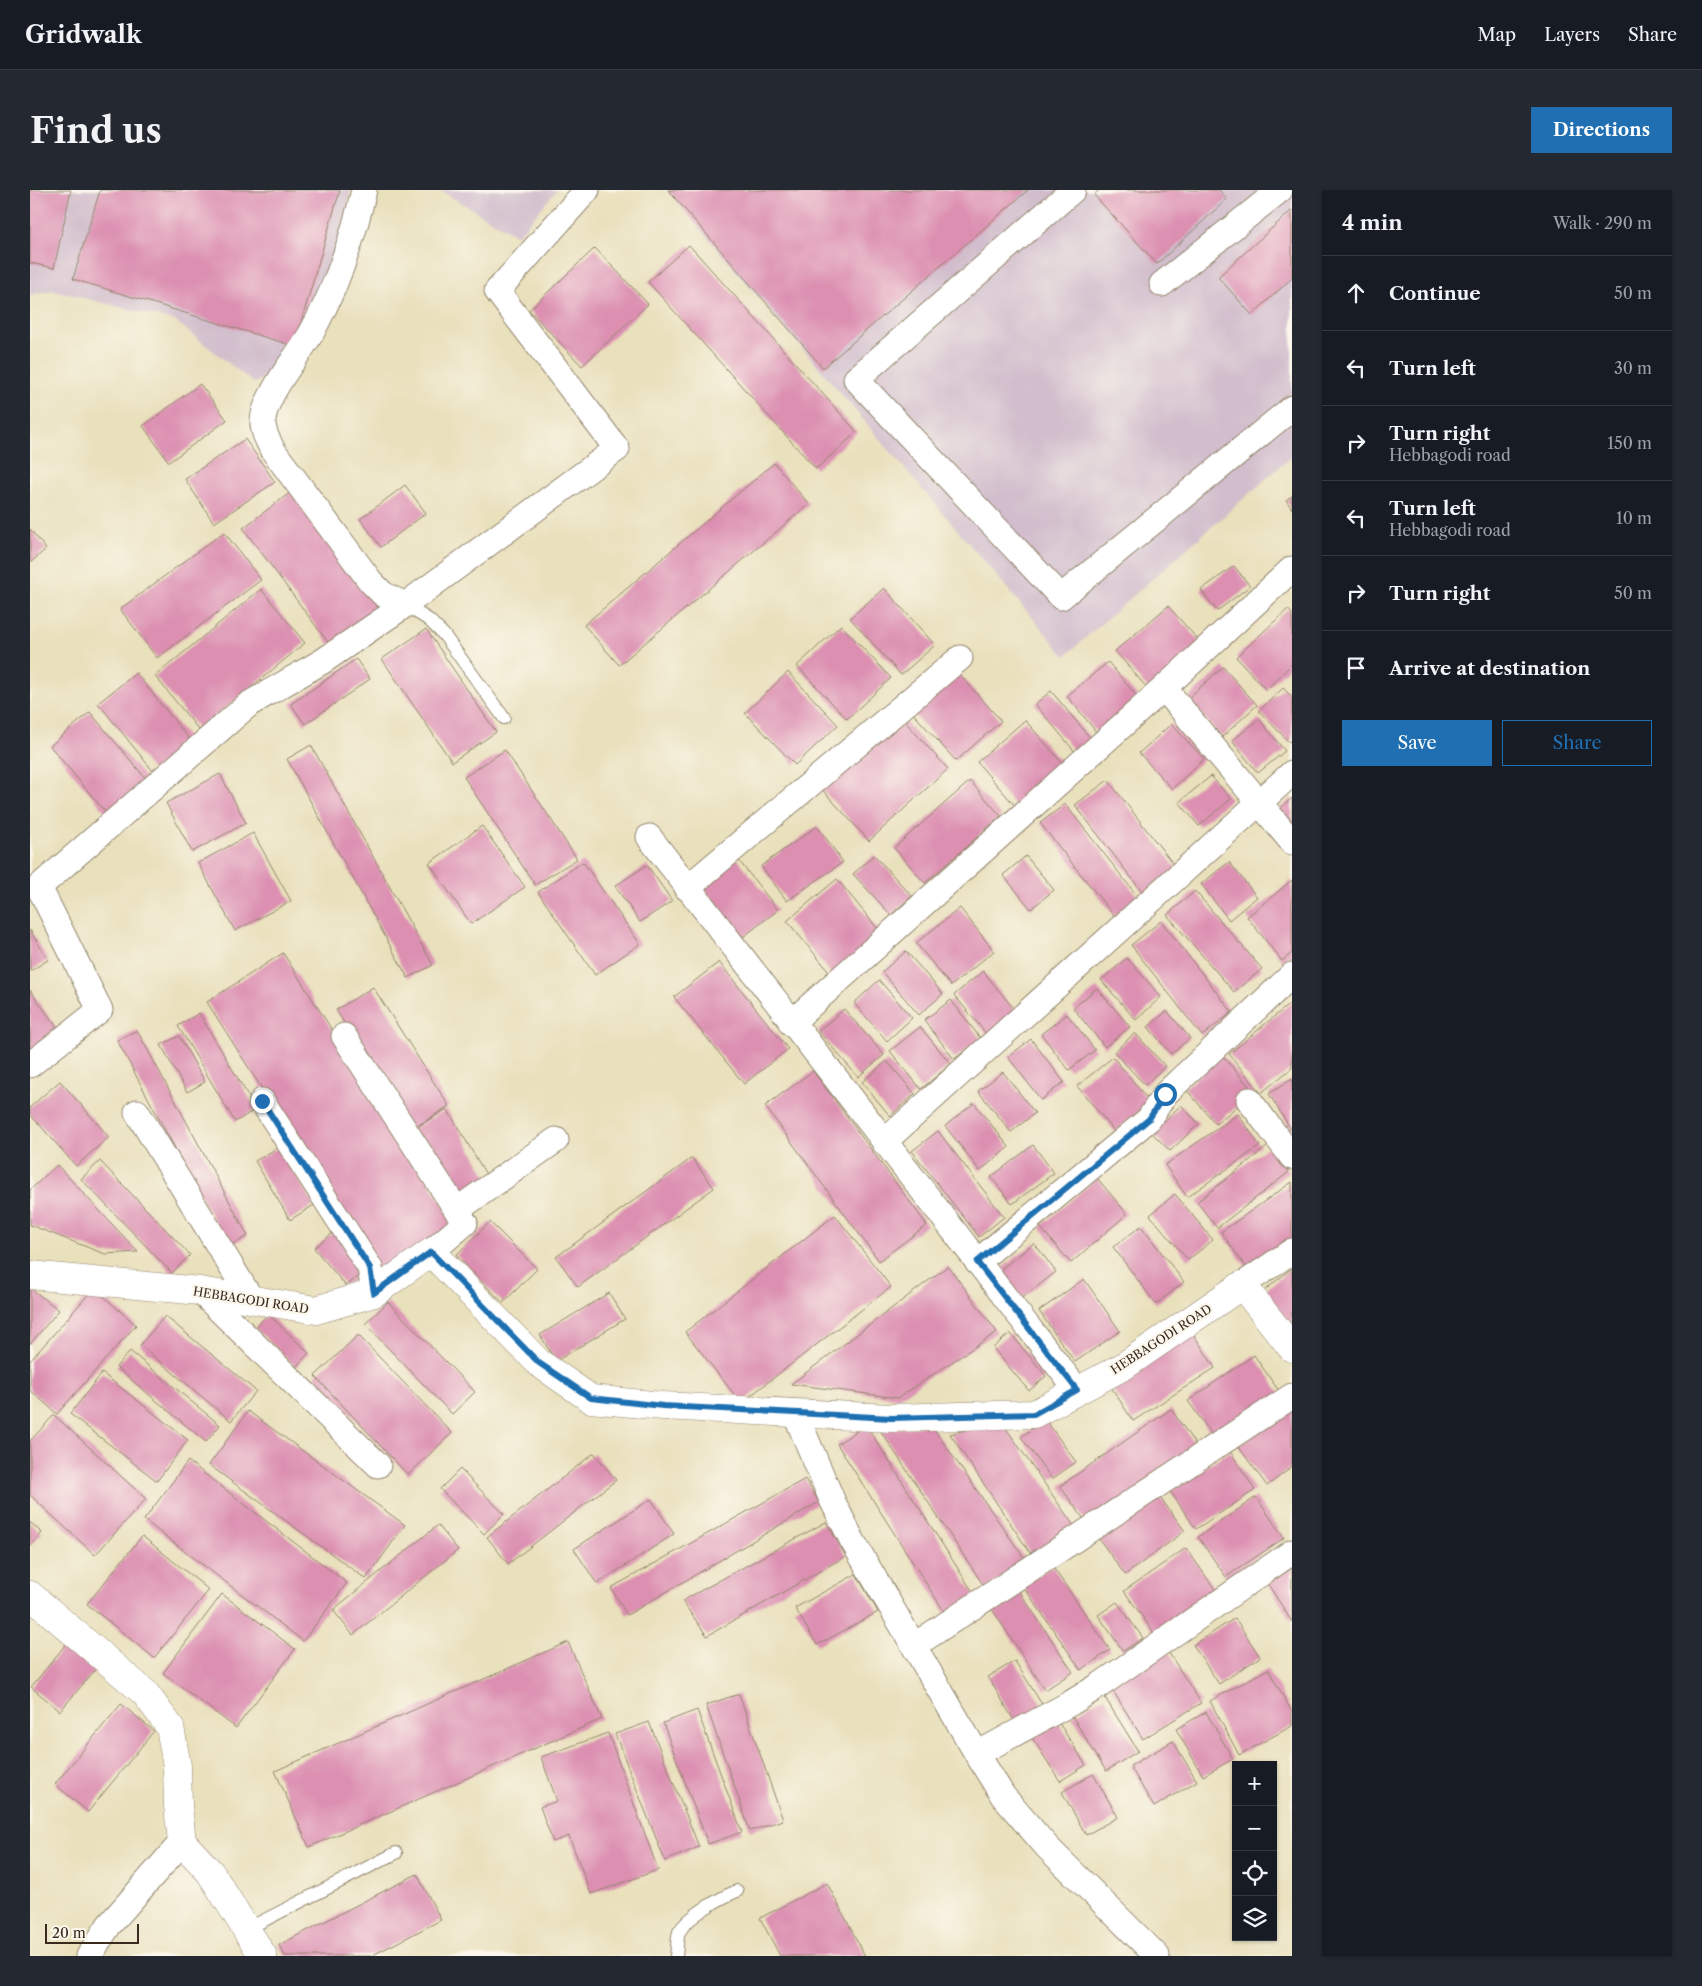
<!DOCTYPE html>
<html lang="en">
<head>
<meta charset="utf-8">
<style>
  body { margin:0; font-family:"Libre Caslon Text",serif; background:#242831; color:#f1f3f6 }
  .controls { position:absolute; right:15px; bottom:15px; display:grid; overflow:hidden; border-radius:0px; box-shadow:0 1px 4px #0004 }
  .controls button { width:45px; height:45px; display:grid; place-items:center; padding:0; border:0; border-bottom:1px solid #363941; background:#171b24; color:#f1f3f6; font:25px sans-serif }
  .scale { position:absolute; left:15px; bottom:12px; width:94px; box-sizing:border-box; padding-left:5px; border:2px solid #3b2a1e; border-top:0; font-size:14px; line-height:18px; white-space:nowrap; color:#3b2a1e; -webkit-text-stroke:4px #fbf7ec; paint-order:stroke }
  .stop { position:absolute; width:15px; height:15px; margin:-11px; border:4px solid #1f6fb2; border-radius:50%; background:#fff }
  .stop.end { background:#1f6fb2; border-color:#fff; box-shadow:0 1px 5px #0008 }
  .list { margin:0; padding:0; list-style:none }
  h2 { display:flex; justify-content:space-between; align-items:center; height:65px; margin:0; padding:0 20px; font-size:21px }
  h2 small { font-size:16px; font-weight:400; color:#9ea1a6 }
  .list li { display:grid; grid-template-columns:32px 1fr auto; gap:15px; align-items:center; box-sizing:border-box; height:75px; padding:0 20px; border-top:1px solid #363941 }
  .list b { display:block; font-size:19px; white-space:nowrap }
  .list p { margin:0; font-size:16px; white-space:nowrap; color:#9ea1a6 }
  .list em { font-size:16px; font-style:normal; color:#9ea1a6 }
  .actions { display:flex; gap:10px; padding:15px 20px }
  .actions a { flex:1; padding:11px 0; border:1px solid #1f6fb2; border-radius:0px; text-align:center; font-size:18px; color:#1f6fb2 }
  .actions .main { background:#1f6fb2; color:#fff }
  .icon { flex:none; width:28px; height:28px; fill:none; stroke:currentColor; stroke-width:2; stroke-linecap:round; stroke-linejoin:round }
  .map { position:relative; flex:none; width:1262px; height:1766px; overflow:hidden; border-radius:0px }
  header { display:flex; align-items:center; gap:30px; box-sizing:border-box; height:70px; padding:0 25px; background:#171b24; border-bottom:1px solid #363941 }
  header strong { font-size:24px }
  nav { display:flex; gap:28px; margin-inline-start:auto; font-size:18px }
  .intro { display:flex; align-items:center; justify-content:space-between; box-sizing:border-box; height:120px; padding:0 30px }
  h1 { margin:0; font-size:35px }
  .button { padding:12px 22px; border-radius:0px; background:#1f6fb2; color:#fff; font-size:18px; font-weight:700 }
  main { display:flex; gap:30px; padding:0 30px }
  aside { flex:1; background:#171b24; border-radius:0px; box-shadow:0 1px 4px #0004 }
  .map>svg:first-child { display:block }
  .industrial { fill:#d1bdcc }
  .building { fill:#dc8fb1 }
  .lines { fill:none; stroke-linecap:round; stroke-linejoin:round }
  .service-casing { stroke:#92856d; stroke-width:14 }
  .minor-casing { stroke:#92856d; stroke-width:27 }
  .tertiary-casing { stroke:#92856d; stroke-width:29 }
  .service { stroke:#fff; stroke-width:12 }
  .minor { stroke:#fff; stroke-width:25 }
  .tertiary { stroke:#fff; stroke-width:28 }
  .route { stroke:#1f6fb2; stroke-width:6 }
  .labels { text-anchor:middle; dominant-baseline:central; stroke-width:4.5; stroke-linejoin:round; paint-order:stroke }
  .street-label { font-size:12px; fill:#3b2a1e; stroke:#fbf7ec }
</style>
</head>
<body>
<header>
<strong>Gridwalk</strong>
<nav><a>Map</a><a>Layers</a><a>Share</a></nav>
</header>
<div class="intro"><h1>Find us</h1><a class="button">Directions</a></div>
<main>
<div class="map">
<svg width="1262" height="1766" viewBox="0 0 1262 1766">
  <rect width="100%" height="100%" fill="#fbf7ec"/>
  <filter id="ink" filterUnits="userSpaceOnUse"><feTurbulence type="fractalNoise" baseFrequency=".02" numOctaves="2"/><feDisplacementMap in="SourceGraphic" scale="10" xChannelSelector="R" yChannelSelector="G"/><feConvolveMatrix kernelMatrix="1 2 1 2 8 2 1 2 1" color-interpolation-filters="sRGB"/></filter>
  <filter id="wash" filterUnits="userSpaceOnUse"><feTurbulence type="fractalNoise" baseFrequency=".0096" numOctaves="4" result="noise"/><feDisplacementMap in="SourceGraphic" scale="20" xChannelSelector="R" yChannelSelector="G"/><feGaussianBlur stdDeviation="1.12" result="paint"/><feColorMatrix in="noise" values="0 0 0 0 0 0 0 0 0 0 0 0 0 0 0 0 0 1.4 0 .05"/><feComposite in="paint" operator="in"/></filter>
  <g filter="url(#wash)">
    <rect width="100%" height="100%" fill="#e9e0bc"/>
    <g class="industrial">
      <path d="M0,0H321L284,161L224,193L145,131L22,100L0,105Z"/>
      <path d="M410,0H527L487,46Z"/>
      <path d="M637,0H1262V266L1035,466Z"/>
    </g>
    <g id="blocks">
      <g class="building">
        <path d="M0,0H41L24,78L0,73Z"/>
        <path d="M70,0H310L264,156L43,89Z"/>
        <path d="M638,0H998L793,178Z"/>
        <path d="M1069,0H1189L1197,9L1127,74L1064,5Z"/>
        <path d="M1262,20V88L1222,125L1188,87Z"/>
        <path d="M659,55L827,242L786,279L618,92Z"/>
        <path d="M565,58L618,114L552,176L499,120Z"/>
        <path d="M170,194L197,230L139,272L113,236Z"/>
        <path d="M215,249L245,292L184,333L155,289Z"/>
        <path d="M744,273L779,314L589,475L554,435Z"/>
        <path d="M375,295L396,323L351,357L330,329Z"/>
        <path d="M261,302L349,419L300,455L213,338Z"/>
        <path d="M1262,306V319L1256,310Z"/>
        <path d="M0,339L16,359L0,373Z"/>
        <path d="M194,342L231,390L127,468L90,419Z"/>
        <path d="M1204,376L1220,396L1187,421L1171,400Z"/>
        <path d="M854,398L905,455L871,485L820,428Z"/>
        <path d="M231,399L275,453L169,540L125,486Z"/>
        <path d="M1138,416L1171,453L1118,499L1085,461Z"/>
        <path d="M1258,419L1262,424V474L1236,500L1206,467Z"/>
        <path d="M811,435L861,488L817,529L767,476Z"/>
        <path d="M396,439L466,542L422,572L352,469Z"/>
        <path d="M326,469L340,489L275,534L261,514Z"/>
        <path d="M1078,472L1110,510L1068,544L1037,506Z"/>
        <path d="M1193,477L1227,515L1192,547L1157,509Z"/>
        <path d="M925,479L971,531L926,571L880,520Z"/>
        <path d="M758,482L808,535L765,575L715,523Z"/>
        <path d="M106,483L160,550L123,581L68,513Z"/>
        <path d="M1253,498L1262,507V549L1259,552L1229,521Z"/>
        <path d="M1021,501L1062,550L1046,563L1005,514Z"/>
        <path d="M60,522L117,590L77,624L20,556Z"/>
        <path d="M868,524L918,579L839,651L789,596Z"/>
        <path d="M1229,529L1255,561L1228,583L1202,551Z"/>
        <path d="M995,530L1035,576L987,618L947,572Z"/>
        <path d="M1141,534L1174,569L1142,599L1109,563Z"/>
        <path d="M281,555L403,775L378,788L257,569Z"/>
        <path d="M475,560L547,669L505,695L434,587Z"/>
        <path d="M190,584L216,633L162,662L136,613Z"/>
        <path d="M1181,586L1201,609L1169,636L1149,612Z"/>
        <path d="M1078,590L1147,679L1114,704L1045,615Z"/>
        <path d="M940,591L971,626L895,693L864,658Z"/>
        <path d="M1262,608V636L1248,620Z"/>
        <path d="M1035,614L1108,707L1084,726L1010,633Z"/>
        <path d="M452,636L495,697L441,734L399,673Z"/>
        <path d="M787,636L813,672L757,711L731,676Z"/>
        <path d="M223,643L261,711L205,741L168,673Z"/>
        <path d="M844,665L882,706L861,725L823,684Z"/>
        <path d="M996,666L1024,700L1001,719L973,685Z"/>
        <path d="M706,667L748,720L713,747L671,695Z"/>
        <path d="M553,672L610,754L565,785L508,702Z"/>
        <path d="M1199,672L1227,707L1199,730L1171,694Z"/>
        <path d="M617,675L642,711L610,732L585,696Z"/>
        <path d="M807,689L852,744L803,786L757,731Z"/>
        <path d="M1262,690V763L1252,771L1217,727Z"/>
        <path d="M1165,701L1232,779L1204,802L1137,725Z"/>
        <path d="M930,718L964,761L921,796L886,753Z"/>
        <path d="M1131,731L1202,822L1172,846L1101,755Z"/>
        <path d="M0,740L18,770L0,781Z"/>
        <path d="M876,761L913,804L889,825L852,782Z"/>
        <path d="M253,763L427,1036L350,1085L177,812Z"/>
        <path d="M1097,768L1131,807L1106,830L1071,790Z"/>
        <path d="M689,772L758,859L714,894L644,807Z"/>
        <path d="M953,781L988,824L959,847L924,805Z"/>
        <path d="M849,790L882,828L857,851L824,813Z"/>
        <path d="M343,797L419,916L381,940L306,820Z"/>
        <path d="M1067,798L1100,837L1075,857L1043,818Z"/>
        <path d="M0,800L31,843L0,865Z"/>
        <path d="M921,810L951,849L924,869L894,830Z"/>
        <path d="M1262,812V878L1231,903L1199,864Z"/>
        <path d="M814,819L854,865L828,887L788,841Z"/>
        <path d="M1137,821L1160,848L1141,864L1118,837Z"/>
        <path d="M169,823L226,919L205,932L148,836Z"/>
        <path d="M1037,824L1065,860L1039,880L1011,844Z"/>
        <path d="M890,837L921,874L891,899L860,861Z"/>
        <path d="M107,840L218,1046L198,1057L87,850Z"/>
        <path d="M1105,843L1135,876L1115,895L1084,862Z"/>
        <path d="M149,846L175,892L157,902L131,855Z"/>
        <path d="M1001,849L1034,892L1011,910L978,867Z"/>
        <path d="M1192,865L1224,902L1186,934L1155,898Z"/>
        <path d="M1083,867L1120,912L1085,942L1047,896Z"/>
        <path d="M857,871L885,904L860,926L832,892Z"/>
        <path d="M783,881L897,1035L849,1071L735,916Z"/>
        <path d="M973,882L1005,923L981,942L948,901Z"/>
        <path d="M1262,889V941L1239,904Z"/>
        <path d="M30,891L79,947L46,976L0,924V917Z"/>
        <path d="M944,913L979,957L950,981L915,936Z"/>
        <path d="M1151,915L1169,934L1140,961L1122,943Z"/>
        <path d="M417,919L460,991L425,1012L382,940Z"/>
        <path d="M1208,924L1230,956L1157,1007L1135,975Z"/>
        <path d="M908,941L974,1027L949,1047L882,961Z"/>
        <path d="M1003,955L1024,983L982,1014L961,987Z"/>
        <path d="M1238,956L1259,982L1187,1038L1167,1012Z"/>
        <path d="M249,957L284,1015L260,1030L225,971Z"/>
        <path d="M662,968L684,998L548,1097L526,1067Z"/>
        <path d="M70,971L160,1065L142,1083L51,989Z"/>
        <path d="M27,975L108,1062L75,1064L0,1035V1000Z"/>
        <path d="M1067,988L1097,1024L1041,1073L1010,1037Z"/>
        <path d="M1262,992V1050L1218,1080L1191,1042Z"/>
        <path d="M1145,1004L1183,1050L1158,1070L1120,1025Z"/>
        <path d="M805,1025L861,1097L711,1213L655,1142Z"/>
        <path d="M460,1032L507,1079L473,1113L426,1065Z"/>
        <path d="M1111,1036L1154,1092L1126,1114L1083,1057Z"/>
        <path d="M304,1042L336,1080L316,1096L284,1058Z"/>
        <path d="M1004,1053L1026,1082L992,1108L970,1080Z"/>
        <path d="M918,1076L967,1142L868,1208L761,1194Z"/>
        <path d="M1262,1078V1135L1234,1101Z"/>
        <path d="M1054,1089L1090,1141L1045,1172L1009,1121Z"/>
        <path d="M0,1098L29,1120L0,1154Z"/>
        <path d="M64,1098L106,1135L27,1224L0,1200V1171Z"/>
        <path d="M579,1103L595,1129L526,1171L510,1145Z"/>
        <path d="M358,1112L445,1202L422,1224L335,1134Z"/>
        <path d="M238,1124L279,1163L266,1177L225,1138Z"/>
        <path d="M135,1126L226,1201L201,1231L110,1155Z"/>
        <path d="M1160,1139L1185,1178L1103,1231L1078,1192Z"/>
        <path d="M980,1143L1016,1186L999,1201L963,1158Z"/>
        <path d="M328,1145L422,1243L378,1285L285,1186Z"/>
        <path d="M100,1161L190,1235L176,1252L86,1177Z"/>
        <path d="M1224,1165L1253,1207L1187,1252L1158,1211Z"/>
        <path d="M72,1183L158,1250L127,1291L40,1224Z"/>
        <path d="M1262,1217V1277L1237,1296L1208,1256Z"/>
        <path d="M1141,1219L1169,1260L1058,1335L1030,1296Z"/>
        <path d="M218,1221L375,1335L336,1389L179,1275Z"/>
        <path d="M24,1225L116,1309L65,1365L0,1305V1251Z"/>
        <path d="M1015,1229L1046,1272L1022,1289L991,1247Z"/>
        <path d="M971,1231L1044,1336L1001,1364L920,1244Z"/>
        <path d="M836,1235L948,1410L919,1429L807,1254Z"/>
        <path d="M901,1235L997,1372L956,1399L850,1240Z"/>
        <path d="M1200,1261L1225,1300L1166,1339L1140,1301Z"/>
        <path d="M564,1263L586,1290L478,1374L457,1347Z"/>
        <path d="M158,1271L317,1393L273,1451L114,1330Z"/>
        <path d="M430,1279L474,1324L454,1344L410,1299Z"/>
        <path d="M775,1289L789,1312L597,1425L581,1398Z"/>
        <path d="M1126,1302L1155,1341L1095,1385L1067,1346Z"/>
        <path d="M1226,1307L1254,1348L1196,1387L1168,1347Z"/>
        <path d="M621,1309L644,1344L567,1394L544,1359Z"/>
        <path d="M0,1332L12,1343L0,1356Z"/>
        <path d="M796,1332L816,1366L677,1446L652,1411Z"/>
        <path d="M408,1335L428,1360L323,1445L303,1420Z"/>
        <path d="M112,1346L179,1400L124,1468L57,1414Z"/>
        <path d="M1156,1358L1191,1408L1130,1451L1094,1401Z"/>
        <path d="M1022,1376L1080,1460L1051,1480L993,1396Z"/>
        <path d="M1262,1378V1432L1238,1394Z"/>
        <path d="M826,1384L848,1422L787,1455L765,1418Z"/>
        <path d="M987,1398L1043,1482L1015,1500L960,1416Z"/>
        <path d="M192,1404L265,1459L206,1538L133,1483Z"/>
        <path d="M1087,1412L1113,1448L1093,1461L1068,1425Z"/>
        <path d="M1205,1428L1230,1467L1189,1494L1163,1455Z"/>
        <path d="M538,1452L572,1529L279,1657L245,1581Z"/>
        <path d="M36,1454L66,1479L30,1521L1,1497Z"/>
        <path d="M1137,1460L1171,1513L1113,1549L1080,1496Z"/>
        <path d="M985,1471L1016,1521L988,1537L958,1487Z"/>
        <path d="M1238,1479L1262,1522V1536L1209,1565L1180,1511Z"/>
        <path d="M709,1504L753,1630L720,1641L676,1515Z"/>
        <path d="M1074,1506L1108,1561L1076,1581L1042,1526Z"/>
        <path d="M91,1514L124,1541L58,1622L25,1594Z"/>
        <path d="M667,1520L712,1642L678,1654L633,1533Z"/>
        <path d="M1176,1522L1203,1569L1173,1586L1146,1539Z"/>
        <path d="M1025,1527L1056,1575L1030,1591L999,1543Z"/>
        <path d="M619,1532L669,1657L635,1671L585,1544Z"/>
        <path d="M578,1543L628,1680L561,1704L539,1646L523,1652L510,1617L527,1611L511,1567Z"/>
        <path d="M1143,1551L1167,1591L1124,1617L1100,1576Z"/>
        <path d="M1063,1584L1088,1627L1056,1645L1032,1602Z"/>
        <path d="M387,1684L411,1730L341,1766H255L249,1755Z"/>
        <path d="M797,1693L835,1766H750L730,1728Z"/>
      </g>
    </g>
  </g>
  <g filter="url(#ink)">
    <use href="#blocks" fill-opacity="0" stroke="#92856d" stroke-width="1"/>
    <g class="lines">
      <g class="service-casing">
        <g id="service">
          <path d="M375,415L399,430L414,445L474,528"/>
          <path d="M217,1739L366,1663"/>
          <path d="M646,1766C647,1760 647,1748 649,1742C658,1726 690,1708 707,1701"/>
        </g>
      </g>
      <g class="minor-casing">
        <g id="minor">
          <path d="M334,0C323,49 307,95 283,140C270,164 235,204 233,230C232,241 238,250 242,259L341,392L353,404L375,415"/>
          <path d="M1043,0L826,189L1031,407L1262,218"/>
          <path d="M1132,94L1250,0"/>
          <path d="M1134,498L1262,652"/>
          <path d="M619,647L1047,1200"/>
          <path d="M657,698L930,468"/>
          <path d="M761,833L1134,498L1262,379"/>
          <path d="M314,846L435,1033L401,1062"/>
          <path d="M0,875L70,820L9,697L219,514L293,471L375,415L587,259L467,101L557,0"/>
          <path d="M1219,910L1262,967"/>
          <path d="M232,911L340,1078L344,1103"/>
          <path d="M107,922L221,1109"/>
          <path d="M854,952L1262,583"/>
          <path d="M427,1020L526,950"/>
          <path d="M947,1072L1119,929L1135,904L1262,785"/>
          <path d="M1212,1095L1262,1061"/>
          <path d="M170,1101L348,1275"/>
          <path d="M765,1223L803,1312L822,1350L947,1564L973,1606L1017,1657L1127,1766"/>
          <path d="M885,1455L1262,1206"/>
          <path d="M947,1564L1041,1513L1070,1495L1262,1362"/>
          <path d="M59,1766L79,1735L152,1652"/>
        </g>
      </g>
      <g class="tertiary-casing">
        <g id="tertiary">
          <path d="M0,1085L170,1101L286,1120L344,1103L401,1062L509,1173L561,1209L633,1216L861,1228L1004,1224L1094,1176L1212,1095L1262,1158"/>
          <path d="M0,1405L115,1503L140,1537L147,1576L148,1616L152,1652L180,1682L233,1766"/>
        </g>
      </g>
      <use href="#service" class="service"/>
      <use href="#minor" class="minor"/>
      <use href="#tertiary" class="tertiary"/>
    </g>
  </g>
  <g class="lines" filter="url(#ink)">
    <path class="route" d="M232,911L340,1078L344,1103L401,1062L509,1173L561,1208L633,1216L862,1228L1004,1224L1047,1200L947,1072L1119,929L1135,904"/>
  </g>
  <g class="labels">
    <g class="street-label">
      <text transform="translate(221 1110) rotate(9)">HEBBAGODI ROAD</text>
      <text transform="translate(1131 1149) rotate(-33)">HEBBAGODI ROAD</text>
    </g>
  </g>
</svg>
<div class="controls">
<button>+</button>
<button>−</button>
<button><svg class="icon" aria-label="locate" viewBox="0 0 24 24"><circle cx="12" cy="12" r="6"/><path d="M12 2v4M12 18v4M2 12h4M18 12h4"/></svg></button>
<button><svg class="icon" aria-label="layers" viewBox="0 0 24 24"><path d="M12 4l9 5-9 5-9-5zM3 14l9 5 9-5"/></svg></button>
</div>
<div class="scale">20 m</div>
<div class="stop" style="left:1135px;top:904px"></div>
<div class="stop end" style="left:232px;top:911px"></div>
</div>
<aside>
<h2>4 min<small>Walk · 290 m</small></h2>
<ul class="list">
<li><svg class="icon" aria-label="ahead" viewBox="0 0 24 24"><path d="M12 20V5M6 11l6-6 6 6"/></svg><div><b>Continue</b></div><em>50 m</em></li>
<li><svg class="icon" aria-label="left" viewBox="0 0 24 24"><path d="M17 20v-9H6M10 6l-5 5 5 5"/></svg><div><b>Turn left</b></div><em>30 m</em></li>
<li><svg class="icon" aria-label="right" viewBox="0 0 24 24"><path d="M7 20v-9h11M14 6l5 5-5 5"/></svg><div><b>Turn right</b><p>Hebbagodi road</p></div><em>150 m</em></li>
<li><svg class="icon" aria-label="left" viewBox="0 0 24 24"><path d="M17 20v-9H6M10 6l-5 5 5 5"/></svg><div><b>Turn left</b><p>Hebbagodi road</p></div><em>10 m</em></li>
<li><svg class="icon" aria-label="right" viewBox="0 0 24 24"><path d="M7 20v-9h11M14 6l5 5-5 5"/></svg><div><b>Turn right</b></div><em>50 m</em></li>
<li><svg class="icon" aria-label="arrive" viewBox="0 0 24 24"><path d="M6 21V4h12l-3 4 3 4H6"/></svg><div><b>Arrive at destination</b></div></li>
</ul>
<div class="actions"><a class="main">Save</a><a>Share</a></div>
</aside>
</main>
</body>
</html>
